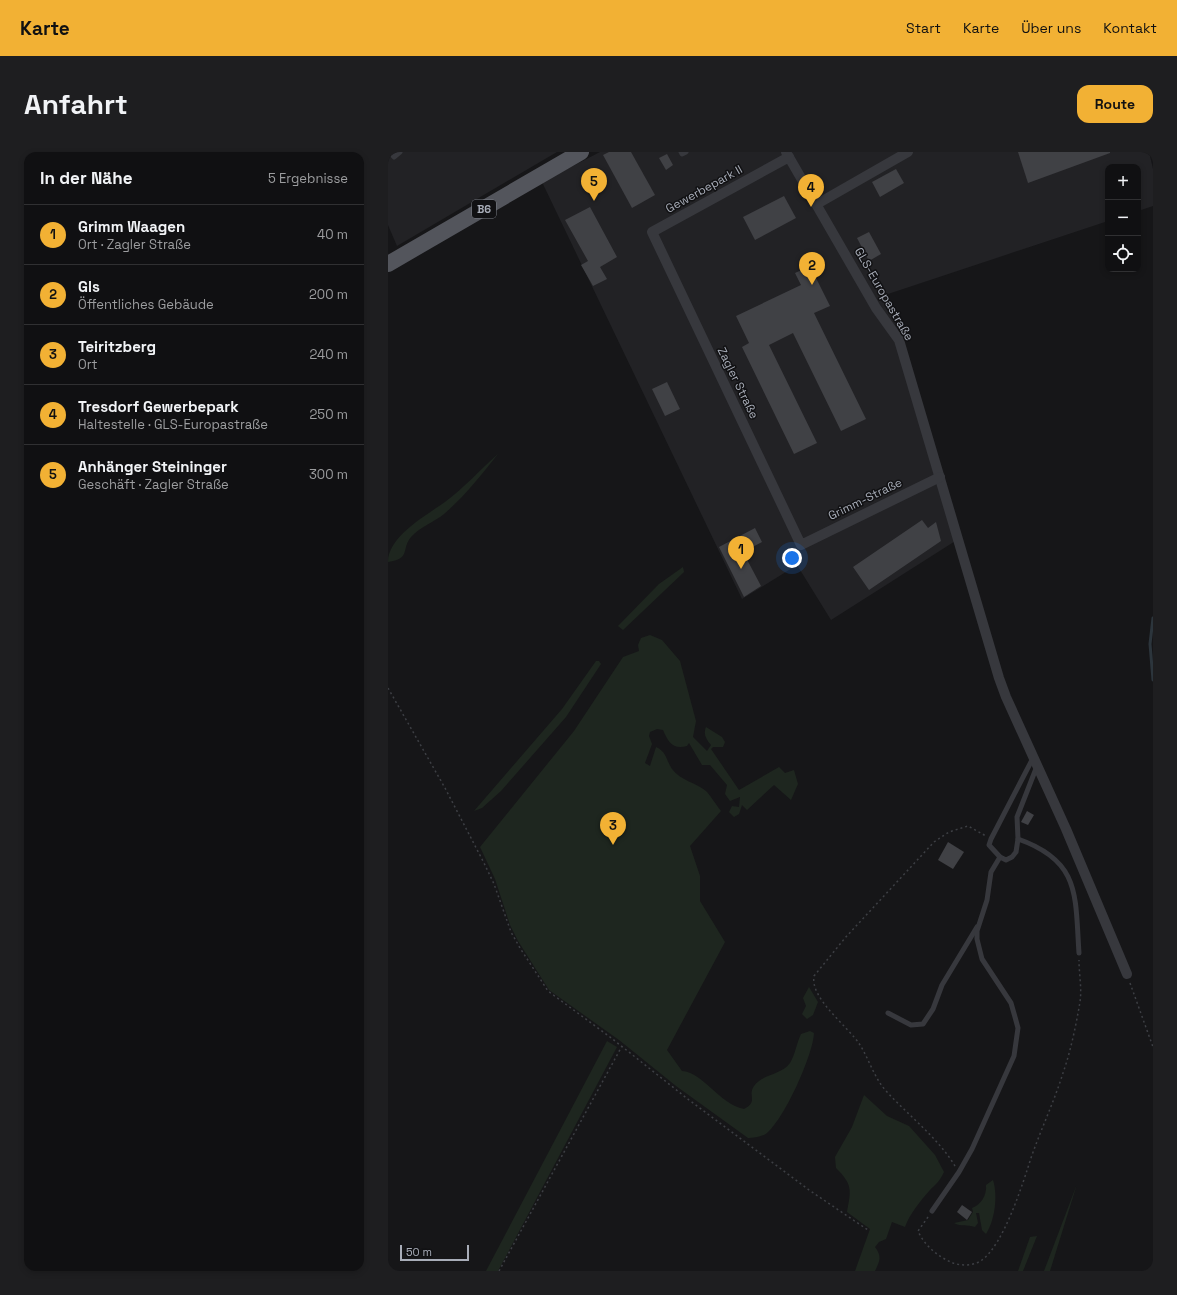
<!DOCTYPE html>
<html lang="de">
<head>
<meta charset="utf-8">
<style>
  body { margin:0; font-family:"Space Grotesk",sans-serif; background:#1e1e20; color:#f1f3f6 }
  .controls { position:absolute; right:12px; top:12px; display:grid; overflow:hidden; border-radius:8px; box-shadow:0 2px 6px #0003 }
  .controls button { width:36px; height:36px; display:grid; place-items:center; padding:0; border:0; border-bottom:1px solid #303032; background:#101012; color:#f1f3f6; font:20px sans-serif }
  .scale { position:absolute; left:12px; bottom:10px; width:69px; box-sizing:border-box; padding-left:4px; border:2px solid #a8adb8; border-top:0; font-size:11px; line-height:14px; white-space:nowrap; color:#a8adb8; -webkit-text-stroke:3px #111113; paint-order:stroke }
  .you { position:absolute; left:404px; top:406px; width:14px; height:14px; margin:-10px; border:3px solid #fff; border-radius:50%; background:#1a73e8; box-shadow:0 0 0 6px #1a73e833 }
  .badge { display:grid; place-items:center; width:26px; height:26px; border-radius:50%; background:#f2b134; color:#111; font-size:13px; font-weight:700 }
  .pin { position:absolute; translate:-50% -33px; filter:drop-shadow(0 1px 2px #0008) }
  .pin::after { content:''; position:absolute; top:21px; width:14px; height:12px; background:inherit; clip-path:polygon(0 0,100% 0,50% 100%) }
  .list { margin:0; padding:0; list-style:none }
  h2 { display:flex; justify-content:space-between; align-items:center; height:52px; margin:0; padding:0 16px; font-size:17px }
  h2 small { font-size:13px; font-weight:400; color:#9c9d9f }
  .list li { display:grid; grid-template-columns:26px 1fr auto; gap:12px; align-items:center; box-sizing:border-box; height:60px; padding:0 16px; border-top:1px solid #303032 }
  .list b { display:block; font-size:15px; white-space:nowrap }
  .list p { margin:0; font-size:13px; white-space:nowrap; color:#9c9d9f }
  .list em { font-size:13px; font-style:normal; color:#9c9d9f }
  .icon { flex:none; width:22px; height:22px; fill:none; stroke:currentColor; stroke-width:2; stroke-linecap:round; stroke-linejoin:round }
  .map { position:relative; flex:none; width:765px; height:1119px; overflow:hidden; border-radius:12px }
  header { display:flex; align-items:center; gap:24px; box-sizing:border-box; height:56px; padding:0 20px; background:#f2b134; color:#111 }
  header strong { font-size:19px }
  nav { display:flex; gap:22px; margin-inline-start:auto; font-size:14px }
  .intro { display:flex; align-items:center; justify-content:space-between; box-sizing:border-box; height:96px; padding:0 24px }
  h1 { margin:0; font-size:28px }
  .button { padding:10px 18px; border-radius:12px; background:#f2b134; color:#111; font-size:14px; font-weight:700 }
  main { display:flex; gap:24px; padding:0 24px }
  aside { flex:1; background:#101012; border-radius:12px; box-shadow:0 2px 6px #0003 }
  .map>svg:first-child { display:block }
  .built { fill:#222225 }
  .green { fill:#1e261f }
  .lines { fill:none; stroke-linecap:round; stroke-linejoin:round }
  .stream { stroke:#2c353c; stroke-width:3 }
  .building { fill:#404145 }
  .path { stroke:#3d3f44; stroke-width:1.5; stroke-dasharray:2 3; stroke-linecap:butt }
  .lane { stroke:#37383d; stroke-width:5 }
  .street { stroke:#37383d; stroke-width:10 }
  .primary { stroke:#53555c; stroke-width:16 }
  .labels { text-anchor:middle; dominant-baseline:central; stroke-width:3; stroke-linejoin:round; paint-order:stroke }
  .shield { fill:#111113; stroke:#7b7e86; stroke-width:1 }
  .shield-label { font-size:11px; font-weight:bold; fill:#a8adb8 }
  .street-label { font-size:12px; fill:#a8adb8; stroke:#111113 }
</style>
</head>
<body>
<header>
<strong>Karte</strong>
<nav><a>Start</a><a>Karte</a><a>Über uns</a><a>Kontakt</a></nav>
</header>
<div class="intro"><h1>Anfahrt</h1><a class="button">Route</a></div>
<main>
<aside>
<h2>In der Nähe<small>5 Ergebnisse</small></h2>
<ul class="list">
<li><span class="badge">1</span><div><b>Grimm Waagen</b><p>Ort · Zagler Straße</p></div><em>40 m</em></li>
<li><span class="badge">2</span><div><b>Gls</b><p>Öffentliches Gebäude</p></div><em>200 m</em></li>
<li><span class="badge">3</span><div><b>Teiritzberg</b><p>Ort</p></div><em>240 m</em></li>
<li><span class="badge">4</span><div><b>Tresdorf Gewerbepark</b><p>Haltestelle · GLS-Europastraße</p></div><em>250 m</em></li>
<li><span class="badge">5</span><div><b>Anhänger Steininger</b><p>Geschäft · Zagler Straße</p></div><em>300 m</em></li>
</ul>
</aside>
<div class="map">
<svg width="765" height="1119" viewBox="0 0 765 1119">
  <rect width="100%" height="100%" fill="#161618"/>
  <g class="built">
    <path d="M0,0H169L9,94L0,73Z"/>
    <path d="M212,0H761L765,17V54L750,59V15H720V69L500,142L572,386L443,468L409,413L354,447L154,30Z"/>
  </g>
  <g class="green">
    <path d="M110,302C94,322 76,345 56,362C46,370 32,375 23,385C13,397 23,407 0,410C0,384 39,363 57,350C76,336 93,317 110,302Z"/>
    <path d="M295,415L296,420L235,478L230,474L271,432Z"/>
    <path d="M262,483L274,488L292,509L308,569L305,585L319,599L323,593C318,587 315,582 318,575L334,585L337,590L335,595H325L323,597L351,638L391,615L397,621L406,618L410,632L403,648L386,633L359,658L354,653L351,662L346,665L341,660L344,654L351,655L352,645L342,649L337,642L339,633L322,613H314L301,591L299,594C285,598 280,590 275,578L269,577L262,580L261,584L264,592L257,611L262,614L268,595C279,600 278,608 284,617C293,629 307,630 318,639C323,644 328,653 333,659L302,694L312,724V749L337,790L279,898L294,919C315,920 331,952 356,957C371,949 359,944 366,934C374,922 394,923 402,911C407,903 409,890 413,882L422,879L426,881C425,903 397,965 380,980C375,985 366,986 360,986L288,934L231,888L161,838L130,789L122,773L107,727L92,695L186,579L235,505L251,499L250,493L253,486Z"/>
    <path d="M208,509H211L213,512L178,565L113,639L94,656L86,659L174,557Z"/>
    <path d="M421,835L430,850L425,863L419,867L414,862L418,854L415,846Z"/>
    <path d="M219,889L229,895L110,1119H98Z"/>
    <path d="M476,943L499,964L521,974L547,1003L556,1020C552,1029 548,1032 542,1038C533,1048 521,1063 517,1075L504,1070L498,1087L491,1090L487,1095C494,1104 492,1109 487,1119H467L482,1077L459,1060C463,1038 465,1033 448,1016L447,1005L464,975Z"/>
    <path d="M605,1028C610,1044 607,1068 598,1082L594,1078L591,1061H588L590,1071L587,1075C579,1072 573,1075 566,1071L580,1068L585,1060L584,1056C593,1053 599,1043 598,1033Z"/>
    <path d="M689,1032L662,1119H656Z"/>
    <path d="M649,1084L635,1119H630L642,1085Z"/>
  </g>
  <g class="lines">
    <path class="stream" d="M765,466L762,492L765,528"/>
  </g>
  <g class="building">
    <path d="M221,0H243L267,43L244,56L215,3Z"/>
    <path d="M630,0H722V1L640,31Z"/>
    <path d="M279,2L285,13L278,18L271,6Z"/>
    <path d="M508,17L516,31L492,45L484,30Z"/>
    <path d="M396,44L408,66L367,88L355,65Z"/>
    <path d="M202,55L229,105L212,115L219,127L205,134L193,113L200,109L177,68Z"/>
    <path d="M481,80L493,102L481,109L469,86Z"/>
    <path d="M422,114L442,154L426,161L478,267L453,279L405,181L381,193L429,291L406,302L354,195L361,191L348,164L413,133L407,121Z"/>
    <path d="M279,230L292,257L277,264L264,237Z"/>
    <path d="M534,368L540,376L548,370L553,389L481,438L465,415Z"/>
    <path d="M367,376L374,390L355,400L373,434L356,445L331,395Z"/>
    <path d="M639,659L646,663L640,673L633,670Z"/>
    <path d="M560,690L576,700L565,717L550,708Z"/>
    <path d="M574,1053L584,1060L579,1068L569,1060Z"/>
  </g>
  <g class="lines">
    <g class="path">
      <path d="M0,536L57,636L96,711L106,732L123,780L132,796L160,839L222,885L301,948L421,1038L480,1078"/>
      <path d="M742,831L765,895"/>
      <path d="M567,1014C550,986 521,964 499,940C486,926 482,909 472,893C460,874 422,847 426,824L457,786L546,690L561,680L580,674L598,684"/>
      <path d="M540,1065L530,1079C536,1093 550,1105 565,1111C574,1114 586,1114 594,1108C616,1092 635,1031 643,1006C653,977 666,950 675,921C683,898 688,873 692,850C694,836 691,822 691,808"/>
      <path d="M111,1119L234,894"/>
    </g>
    <g class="lane">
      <path d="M2,0L6,5L12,0"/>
      <path d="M293,0L294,2L298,0"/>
      <path d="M645,606L603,687L601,693L612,705L618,708L624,705L628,700L630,687L629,665L649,614"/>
      <path d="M630,687C693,709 687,744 691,801"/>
      <path d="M500,861L523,873L535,872L545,857L554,833L589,775"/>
      <path d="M544,1059L571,1020L584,997L626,904L630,876L627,865L623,851L594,807L589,787V779L599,748L603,720L612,705"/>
    </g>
    <g class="street">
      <path d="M398,0L488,156L511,188L611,526L618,545L678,677L739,822"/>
      <path d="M401,5L264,80L413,393L552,325"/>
      <path d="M429,52L520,0"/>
    </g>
    <path class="primary" d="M0,112L193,0"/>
  </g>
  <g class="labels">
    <rect class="shield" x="84" y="48" width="24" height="18" rx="3"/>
    <g class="shield-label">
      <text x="96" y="57">B6</text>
    </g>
    <g class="street-label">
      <text transform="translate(316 37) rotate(-29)">Gewerbepark II</text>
      <text transform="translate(496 142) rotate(60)">GLS-Europastraße</text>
      <text transform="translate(350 231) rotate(64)">Zagler Straße</text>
      <text transform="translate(477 347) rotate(-26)">Grimm-Straße</text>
    </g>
  </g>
</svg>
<div class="controls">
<button>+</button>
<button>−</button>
<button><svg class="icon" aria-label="locate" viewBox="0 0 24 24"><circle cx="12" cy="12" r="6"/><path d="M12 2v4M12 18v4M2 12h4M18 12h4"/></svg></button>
</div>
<div class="scale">50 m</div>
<div class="you"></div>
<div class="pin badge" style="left:353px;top:417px">1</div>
<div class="pin badge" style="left:424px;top:133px">2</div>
<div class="pin badge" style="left:225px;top:693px">3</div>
<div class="pin badge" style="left:423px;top:55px">4</div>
<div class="pin badge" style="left:206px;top:49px">5</div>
</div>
</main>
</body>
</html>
